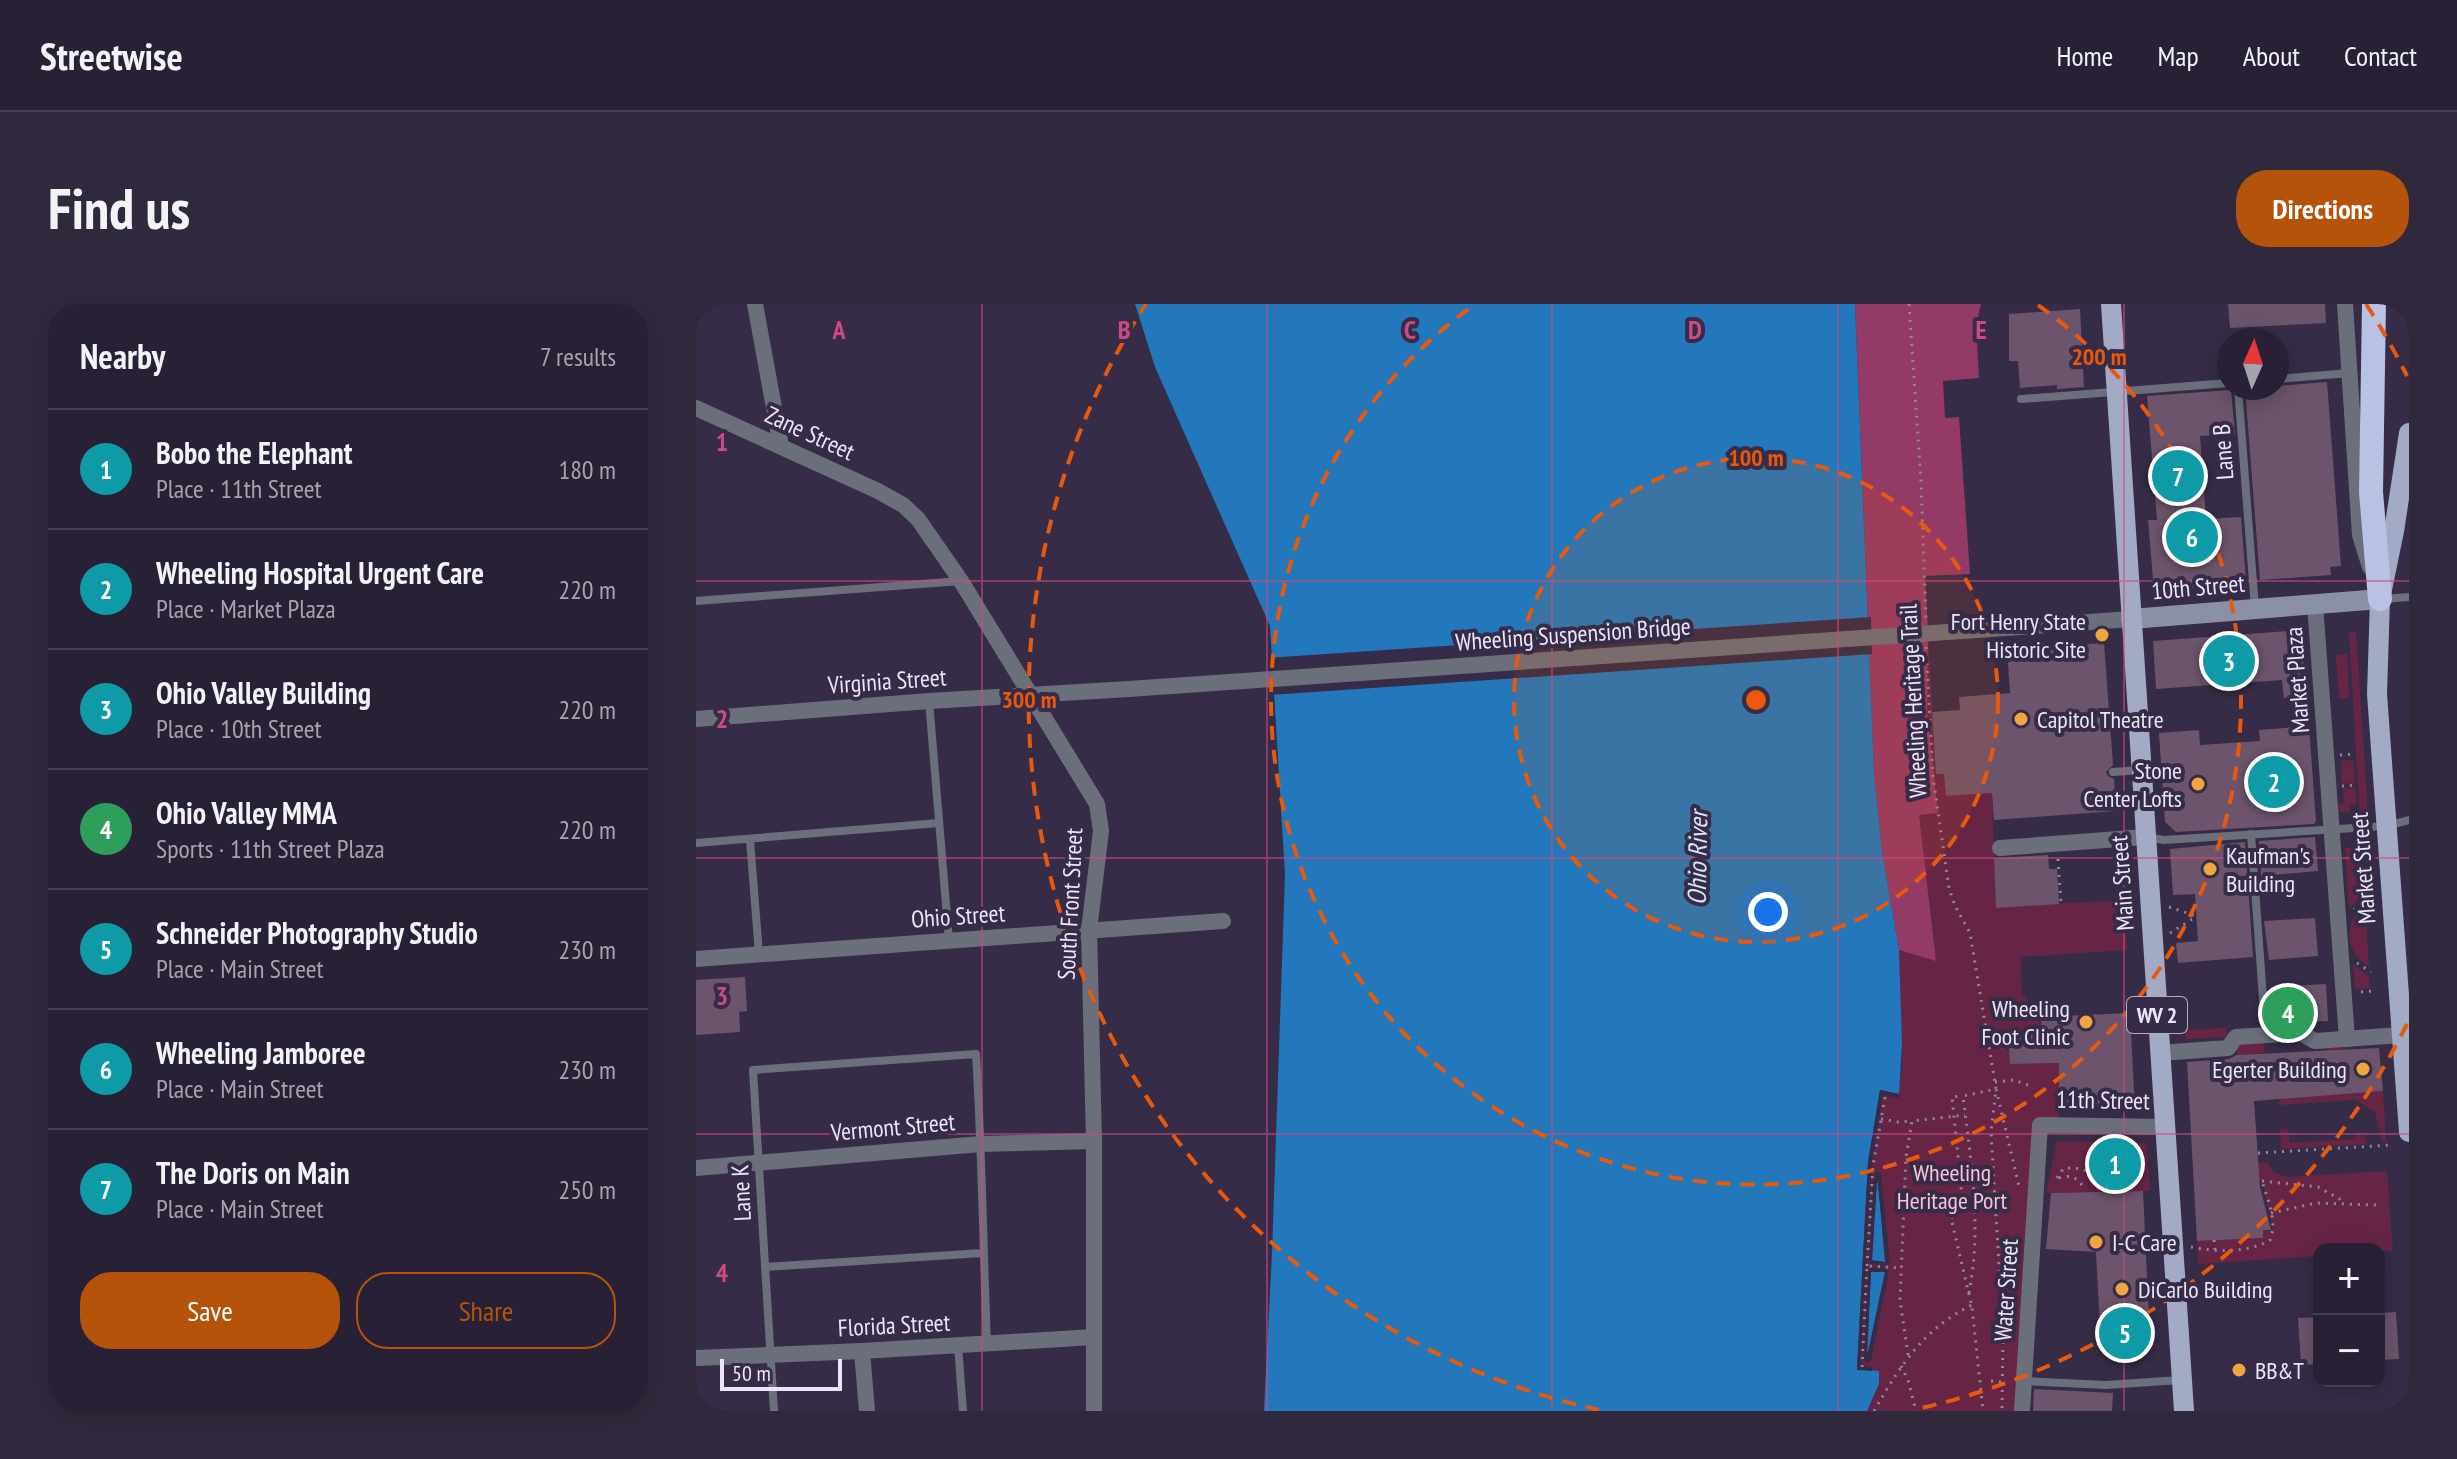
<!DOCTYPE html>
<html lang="en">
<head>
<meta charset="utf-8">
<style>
  body { margin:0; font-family:"PT Sans Narrow",sans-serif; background:#30293d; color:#f1f3f6 }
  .controls { position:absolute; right:24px; bottom:24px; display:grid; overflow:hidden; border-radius:16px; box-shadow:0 4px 20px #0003 }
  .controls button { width:72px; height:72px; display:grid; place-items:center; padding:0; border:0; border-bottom:2px solid #443e50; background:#282135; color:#f1f3f6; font:40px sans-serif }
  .compass { position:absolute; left:1521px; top:24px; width:72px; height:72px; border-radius:50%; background:#282135; box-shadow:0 4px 20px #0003; rotate:3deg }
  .scale { position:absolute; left:24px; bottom:20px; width:122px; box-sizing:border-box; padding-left:8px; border:4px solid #ebe5f7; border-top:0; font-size:22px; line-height:28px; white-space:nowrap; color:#ebe5f7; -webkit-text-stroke:6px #362c47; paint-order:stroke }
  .you { position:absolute; left:1072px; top:608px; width:28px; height:28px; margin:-20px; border:6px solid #fff; border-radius:50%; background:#1a73e8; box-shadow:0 0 0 12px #1a73e833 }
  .badge { display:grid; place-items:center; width:52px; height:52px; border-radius:50%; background:#b45309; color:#fff; font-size:26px; font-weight:700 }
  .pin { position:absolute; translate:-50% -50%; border:4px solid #fff; box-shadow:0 2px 8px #0006 }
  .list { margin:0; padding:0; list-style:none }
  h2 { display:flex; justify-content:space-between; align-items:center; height:104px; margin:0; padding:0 32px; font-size:34px }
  h2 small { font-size:26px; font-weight:400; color:#a5a3ad }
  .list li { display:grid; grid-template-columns:52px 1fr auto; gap:24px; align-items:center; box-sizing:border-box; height:120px; padding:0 32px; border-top:2px solid #443e50 }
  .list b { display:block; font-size:30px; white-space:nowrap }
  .list p { margin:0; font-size:26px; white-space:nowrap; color:#a5a3ad }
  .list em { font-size:26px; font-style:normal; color:#a5a3ad }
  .actions { display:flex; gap:16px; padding:24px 32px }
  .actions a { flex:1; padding:18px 0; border:2px solid #b45309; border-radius:32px; text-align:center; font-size:28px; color:#b45309 }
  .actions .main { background:#b45309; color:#fff }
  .map { position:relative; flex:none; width:1713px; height:1107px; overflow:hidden; border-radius:32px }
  header { display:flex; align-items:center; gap:48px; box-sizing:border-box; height:112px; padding:0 40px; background:#282135; border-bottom:2px solid #443e50 }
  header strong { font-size:38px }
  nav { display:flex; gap:44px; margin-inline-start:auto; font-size:28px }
  .intro { display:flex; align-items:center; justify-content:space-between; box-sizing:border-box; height:192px; padding:0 48px }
  h1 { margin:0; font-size:56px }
  .button { padding:20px 36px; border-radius:32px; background:#b45309; color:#fff; font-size:28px; font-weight:700 }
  main { display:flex; gap:48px; padding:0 48px }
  aside { flex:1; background:#282135; border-radius:32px; box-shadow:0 4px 20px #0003 }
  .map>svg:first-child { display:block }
  .green { fill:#672546 }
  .forest { fill:#933a66 }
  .water { fill:#2378bb }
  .pier { fill:#362c47; fill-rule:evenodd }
  .building { fill:#6c546c }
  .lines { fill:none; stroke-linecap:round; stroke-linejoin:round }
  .path { stroke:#8f879e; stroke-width:3; stroke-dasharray:2 6; stroke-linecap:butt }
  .lane { stroke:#6b6f7c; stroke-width:8 }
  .street { stroke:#6b6f7c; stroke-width:16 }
  .secondary { stroke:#8a90a6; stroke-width:20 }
  .primary { stroke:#a3aac6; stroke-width:20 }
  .highway { stroke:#b9c2e3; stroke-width:24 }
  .street-bridge { stroke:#6b6f7c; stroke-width:16 }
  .grid { fill:none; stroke:#cc4b82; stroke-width:2; stroke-opacity:0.55 }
  .ring { fill:none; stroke:#e8590c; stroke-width:4; stroke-dasharray:14 10 }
  .poi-dot { fill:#f0a63e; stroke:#362c47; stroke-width:3 }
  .labels { text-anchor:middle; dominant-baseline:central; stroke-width:8; stroke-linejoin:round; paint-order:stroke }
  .shield { fill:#362c47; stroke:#b5aec2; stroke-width:2 }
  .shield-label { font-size:22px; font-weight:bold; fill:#ebe5f7 }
  .street-label { font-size:24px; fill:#ebe5f7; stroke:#362c47 }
  .poi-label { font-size:24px; fill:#ebe5f7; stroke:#362c47; text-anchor:start }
  .park-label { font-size:24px; fill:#f7c4d8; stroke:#362c47 }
  .water-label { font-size:26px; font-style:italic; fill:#d3e5f8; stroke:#362c47 }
  .grid-label { font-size:26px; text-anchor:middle; font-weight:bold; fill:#cc4b82; stroke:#362c47; stroke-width:8; stroke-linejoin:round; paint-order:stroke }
  .centre { fill:#e8590c; stroke:#362c47; stroke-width:4 }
  .ring-label { font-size:24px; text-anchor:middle; font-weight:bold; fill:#e8590c; stroke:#362c47; stroke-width:8; stroke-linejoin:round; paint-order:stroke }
</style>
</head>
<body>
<header>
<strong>Streetwise</strong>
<nav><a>Home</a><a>Map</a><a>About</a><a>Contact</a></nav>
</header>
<div class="intro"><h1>Find us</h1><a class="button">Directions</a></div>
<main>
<aside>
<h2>Nearby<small>7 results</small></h2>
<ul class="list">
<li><span class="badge" style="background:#0f9aa8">1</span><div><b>Bobo the Elephant</b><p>Place · 11th Street</p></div><em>180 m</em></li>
<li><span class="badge" style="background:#0f9aa8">2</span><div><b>Wheeling Hospital Urgent Care</b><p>Place · Market Plaza</p></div><em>220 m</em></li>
<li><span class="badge" style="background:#0f9aa8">3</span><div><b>Ohio Valley Building</b><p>Place · 10th Street</p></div><em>220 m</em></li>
<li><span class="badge" style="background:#2e9e5b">4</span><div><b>Ohio Valley MMA</b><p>Sports · 11th Street Plaza</p></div><em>220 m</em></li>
<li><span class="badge" style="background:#0f9aa8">5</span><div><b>Schneider Photography Studio</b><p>Place · Main Street</p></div><em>230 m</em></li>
<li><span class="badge" style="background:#0f9aa8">6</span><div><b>Wheeling Jamboree</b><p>Place · Main Street</p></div><em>230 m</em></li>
<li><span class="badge" style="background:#0f9aa8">7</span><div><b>The Doris on Main</b><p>Place · Main Street</p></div><em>250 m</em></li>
</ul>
<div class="actions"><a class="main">Save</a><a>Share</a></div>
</aside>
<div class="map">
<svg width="1713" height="1107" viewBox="0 0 1713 1107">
  <rect width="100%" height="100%" fill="#362c47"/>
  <g class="green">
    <path d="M1232,328L1240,470H1248L1250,492L1296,489L1300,603L1428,596L1431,646L1325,653L1326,690L1345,713L1346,728L1305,731L1306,745L1313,744L1314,760L1363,759V821H1345L1326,1107H1171L1183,1081L1161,1066L1172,858L1184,786L1206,766L1203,646L1186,547L1178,469L1171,333Z"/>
    <path d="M1653,328H1660L1672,510L1664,513Z"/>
    <path d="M1651,350L1653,394L1643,395L1640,351Z"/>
    <path d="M1657,456L1659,479L1646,480L1645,457Z"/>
    <path d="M1659,483L1661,500L1654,501V507L1642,508L1641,501L1648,500L1647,484Z"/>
    <path d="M1664,543L1668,591L1653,604L1649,544Z"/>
    <path d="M1669,601L1673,663C1649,649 1646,618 1669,601Z"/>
    <path d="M1657,660L1673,673L1674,684L1659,685Z"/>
    <path d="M1530,724L1531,733L1489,735V726Z"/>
    <path d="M1567,734L1568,749L1541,751V739Z"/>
    <path d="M1634,738L1635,744L1647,743L1650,789L1687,787L1690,837H1686L1679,808L1660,796L1583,801V793L1635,790L1632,745H1619V739Z"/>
    <path d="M1592,825L1594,839L1658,835L1662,829L1669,833L1671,840L1585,845L1584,826Z"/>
    <path d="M1361,837L1451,839L1454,887L1350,889Z"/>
    <path d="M1571,858L1577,868L1590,873L1691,867L1697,947L1623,945V952L1502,960L1501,937L1567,934V926L1577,925L1566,877L1564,876L1562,859Z"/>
  </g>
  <path class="forest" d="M1159,0H1285L1280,21L1283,74L1247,77L1249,114L1263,113L1274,270L1229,272L1232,328L1231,408L1242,509L1223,511L1240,657L1203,646L1186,547L1178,469Z"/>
  <g class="water">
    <path d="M439,0H1159L1178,469L1186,547L1203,646L1206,740L1203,790L1184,786L1172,858L1161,1065L1183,1067V1080L1171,1107H568L576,949L589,571L574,322L459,63Z"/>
    <path d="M1181,871L1190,958L1176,957Z"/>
    <path d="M1175,967L1189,968L1171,1055Z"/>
  </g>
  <g class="pier">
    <path d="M1175,313L1176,350L574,391L572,354Z"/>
    <path d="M1184,786L1203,790V794L1187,791L1176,859L1165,1062L1176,1063V1067L1161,1066L1172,858Z"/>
    <path d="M1181,867L1185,870L1194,957L1190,962L1175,961L1172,957L1177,871ZM1181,878L1182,879L1189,958L1176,956Z"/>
    <path d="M1175,963L1190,964L1193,968L1175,1056L1171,1059L1167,1055L1171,967ZM1175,968H1189L1172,1048H1171Z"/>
  </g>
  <g class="building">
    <path d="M1532,0H1629L1630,19L1534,24Z"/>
    <path d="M1384,5L1388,83L1361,85V81L1324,84L1322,57H1313V10Z"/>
    <path d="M1631,78L1645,262L1634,263L1635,271L1564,276L1549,84H1581V82Z"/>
    <path d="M1535,86L1539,130L1504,132L1510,215L1545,213L1550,277L1548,280L1458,286L1452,216H1461L1451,92Z"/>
    <path d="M1605,326L1610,393L1588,394L1586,376L1460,385L1457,337Z"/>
    <path d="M1408,339L1417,461L1410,468L1412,472L1418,475L1420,507L1298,516L1296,489L1250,492L1248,470H1240L1236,408L1264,406L1263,393L1314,389L1311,345Z"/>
    <path d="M1613,422L1620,517L1618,520L1480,528L1469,518L1463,429L1503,426L1504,441L1564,437L1563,426Z"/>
    <path d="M1619,533L1622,567L1575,571L1577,585L1566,586L1563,537Z"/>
    <path d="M1549,538L1557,653L1482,659L1480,639L1502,637L1499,590L1477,591L1474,545Z"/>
    <path d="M1352,551L1353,565H1361L1363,600L1300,604L1298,554Z"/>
    <path d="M1619,614L1622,652L1573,656L1568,617Z"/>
    <path d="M49,673L51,707L43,708L44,728L0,731V676Z"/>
    <path d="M1630,680L1632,717L1576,720L1574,687L1597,686V682Z"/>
    <path d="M1434,709L1439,806L1363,804V759L1314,760L1313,744L1306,745L1305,730L1346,728L1345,713Z"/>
    <path d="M1683,744L1687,787L1558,797L1564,883L1575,926H1567V934L1501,937L1491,758L1533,755L1541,751Z"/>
    <path d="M1447,887L1454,1038L1405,1040L1400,948L1350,945L1355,889Z"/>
    <path d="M1700,1008L1703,1055L1683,1056V1009Z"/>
    <path d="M1623,1013V1060L1605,1061L1602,1014Z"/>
    <path d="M1338,1085L1417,1089L1416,1107H1337Z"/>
  </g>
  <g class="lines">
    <g class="path">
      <path d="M1213,0L1225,177L1230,316"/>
      <path d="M1230,343L1237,473L1253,584L1259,602L1274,629L1300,785L1295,828L1307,1029L1306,1107"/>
      <path d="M1644,451L1660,450"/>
      <path d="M1646,482L1662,481"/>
      <path d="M1362,555L1365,600"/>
      <path d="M1473,603L1500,612"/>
      <path d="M1658,606L1670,595"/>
      <path d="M1474,629L1501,612"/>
      <path d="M1661,659L1675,668"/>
      <path d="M1665,688L1677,687"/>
      <path d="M1299,778L1318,776L1337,783"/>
      <path d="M1185,815L1202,818L1216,817"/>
      <path d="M1562,849L1696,841"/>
      <path d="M1361,874L1367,865C1379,862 1394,865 1401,877"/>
      <path d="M1363,874C1374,870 1384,874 1388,886"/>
      <path d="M1566,877L1622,883L1649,898"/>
      <path d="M1208,899C1226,900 1243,900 1255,914L1276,1003L1287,1107"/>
      <path d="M1575,909L1620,899L1680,901"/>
      <path d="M1255,914L1262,906L1266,893L1256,793L1267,792"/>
      <path d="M1518,936L1519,947"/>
      <path d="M1495,943C1519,948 1553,949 1574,936C1582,918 1571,894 1566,877L1564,876"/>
      <path d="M1171,962L1177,862L1189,793"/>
      <path d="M1273,989C1286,923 1275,858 1267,792L1300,785L1323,882"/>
      <path d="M1212,1051L1204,996L1210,853L1216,817L1269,811"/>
      <path d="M1205,1062L1212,1076L1220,1107"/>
      <path d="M1166,1063L1171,962L1206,964"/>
      <path d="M1295,1077L1307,1078"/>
      <path d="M1178,1107C1204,1062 1228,1024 1276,1001"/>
    </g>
    <g class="lane">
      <path d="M1581,75L1653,69"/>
      <path d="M1542,84L1559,304"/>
      <path d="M1325,95L1533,79"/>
      <path d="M1688,295L1713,293"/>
      <path d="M0,297L265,277"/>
      <path d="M233,397L253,636"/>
      <path d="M1417,468L1445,466"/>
      <path d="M1555,530L1569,721"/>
      <path d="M1450,533L1468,536L1690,522L1713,516"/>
      <path d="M54,536L63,650"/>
      <path d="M0,539L243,519"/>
      <path d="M69,963L287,949"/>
      <path d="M262,1042L267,1107"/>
      <path d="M1328,1077L1410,1081L1485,1076"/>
      <path d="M78,1107L57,766L280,750C286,846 287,942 291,1039"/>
    </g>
    <g class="street">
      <path d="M59,0L85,142"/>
      <path d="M1649,0L1664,231L1674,263"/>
      <path d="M0,104L182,187L207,201L222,215L265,277L401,500L405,527L393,626L398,837V1107"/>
      <path d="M1619,300L1651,735"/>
      <path d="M1324,323L1435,315"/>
      <path d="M0,415L233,397L433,385"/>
      <path d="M1304,544L1449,533"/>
      <path d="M0,655L527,617"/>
      <path d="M1464,749L1532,744L1540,733L1605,729L1619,737L1705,731"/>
      <path d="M0,864L285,840L398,837"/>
      <path d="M166,1047L171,1107"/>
      <path d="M0,1054L166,1047L398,1033"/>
      <path d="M1326,1107L1344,821L1469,823"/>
    </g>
    <path class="secondary" d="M1435,315L1684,295"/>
    <g class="primary">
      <path d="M1415,0L1488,1107"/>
      <path d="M1713,129L1698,227L1684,295L1681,390L1713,828"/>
    </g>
    <path class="highway" d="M1678,0L1675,188L1684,295"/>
    <path class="street-bridge" d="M433,385L1324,323"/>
  </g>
  <path class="grid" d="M286,0V1107M571,0V1107M856,0V1107M1142,0V1107M1428,0V1107M0,277H1713M0,554H1713M0,830H1713"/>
  <circle cx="1060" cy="396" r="242" fill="#e8590c" fill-opacity=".12"/>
  <g class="ring">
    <circle cx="1060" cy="396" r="242"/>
    <path d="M1342 1A485 485 0 1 1 778 1"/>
    <path d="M1711 720A727 727 0 0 1 1217 1106M903 1106A727 727 0 0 1 450 0M1670 0A727 727 0 0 1 1711 72"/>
  </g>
  <g class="poi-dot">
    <circle cx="1406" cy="331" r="8"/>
    <circle cx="1325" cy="415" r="8"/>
    <circle cx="1502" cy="480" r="8"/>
    <circle cx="1514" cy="565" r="8"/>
    <circle cx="1390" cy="718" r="8"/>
    <circle cx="1667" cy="765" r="8"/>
    <circle cx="1400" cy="938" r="8"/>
    <circle cx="1426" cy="985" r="8"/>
    <circle cx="1543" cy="1066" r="8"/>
  </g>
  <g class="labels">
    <rect class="shield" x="1431" y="693" width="60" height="36" rx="6"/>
    <g class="shield-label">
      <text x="1461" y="711">WV 2</text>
    </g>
    <g class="street-label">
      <text transform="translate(114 129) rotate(25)">Zane Street</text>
      <text transform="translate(1527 148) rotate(-94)">Lane B</text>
      <text transform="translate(1502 283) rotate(-5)">10th Street</text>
      <text transform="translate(877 330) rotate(-4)">Wheeling Suspension Bridge</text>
      <text transform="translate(1601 376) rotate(-94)">Market Plaza</text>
      <text transform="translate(191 377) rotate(-4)">Virginia Street</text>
      <text transform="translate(1217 397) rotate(-93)">Wheeling Heritage Trail</text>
      <text transform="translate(1667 564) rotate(-94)">Market Street</text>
      <text transform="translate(1426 579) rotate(-94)">Main Street</text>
      <text transform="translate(374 600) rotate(-87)">South Front Street</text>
      <text transform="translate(262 612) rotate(-4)">Ohio Street</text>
      <text transform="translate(1407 796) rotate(1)">11th Street</text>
      <text transform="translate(197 823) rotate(-5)">Vermont Street</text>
      <text transform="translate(45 889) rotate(-93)">Lane K</text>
      <text transform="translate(1310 986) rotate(-86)">Water Street</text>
      <text transform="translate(198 1021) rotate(-3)">Florida Street</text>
    </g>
    <g class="poi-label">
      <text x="1390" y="317" text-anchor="end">Fort Henry State<tspan x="1390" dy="28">Historic Site</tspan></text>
      <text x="1341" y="415">Capitol Theatre</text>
      <text x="1486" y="466" text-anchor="end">Stone<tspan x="1486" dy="28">Center Lofts</tspan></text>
      <text x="1530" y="551">Kaufman's<tspan x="1530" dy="28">Building</tspan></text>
      <text x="1374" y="704" text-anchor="end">Wheeling<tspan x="1374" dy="28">Foot Clinic</tspan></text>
      <text x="1651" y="765" text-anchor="end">Egerter Building</text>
      <text x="1416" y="938">I-C Care</text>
      <text x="1442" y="985">DiCarlo Building</text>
      <text x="1559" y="1066">BB&amp;T</text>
    </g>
    <g class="park-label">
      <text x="1256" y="868">Wheeling<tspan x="1256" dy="28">Heritage Port</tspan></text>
    </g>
    <g class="water-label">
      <text transform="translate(1001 554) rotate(-89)">Ohio River</text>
    </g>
  </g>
  <g class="grid-label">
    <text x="143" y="35">A</text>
    <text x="428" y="35">B</text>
    <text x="714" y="35">C</text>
    <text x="999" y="35">D</text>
    <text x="1285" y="35">E</text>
    <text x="26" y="147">1</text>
    <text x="26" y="424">2</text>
    <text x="26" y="701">3</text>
    <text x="26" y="978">4</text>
  </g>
  <circle cx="1060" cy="396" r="12" class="centre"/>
  <g class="ring-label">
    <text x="1403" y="61">200 m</text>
    <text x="1060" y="162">100 m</text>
    <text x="333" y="404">300 m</text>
  </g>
</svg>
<div class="controls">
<button>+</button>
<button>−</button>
</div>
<svg class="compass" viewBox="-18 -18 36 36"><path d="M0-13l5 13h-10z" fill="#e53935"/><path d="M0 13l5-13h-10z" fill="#a5a3ad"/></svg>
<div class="scale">50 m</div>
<div class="you"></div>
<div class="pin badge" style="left:1419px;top:860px;background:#0f9aa8">1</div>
<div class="pin badge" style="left:1578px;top:478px;background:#0f9aa8">2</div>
<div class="pin badge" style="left:1533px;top:357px;background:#0f9aa8">3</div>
<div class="pin badge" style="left:1592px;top:709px;background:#2e9e5b">4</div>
<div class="pin badge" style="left:1429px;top:1029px;background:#0f9aa8">5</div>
<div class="pin badge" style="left:1496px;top:233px;background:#0f9aa8">6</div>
<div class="pin badge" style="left:1482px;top:172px;background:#0f9aa8">7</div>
</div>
</main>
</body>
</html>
